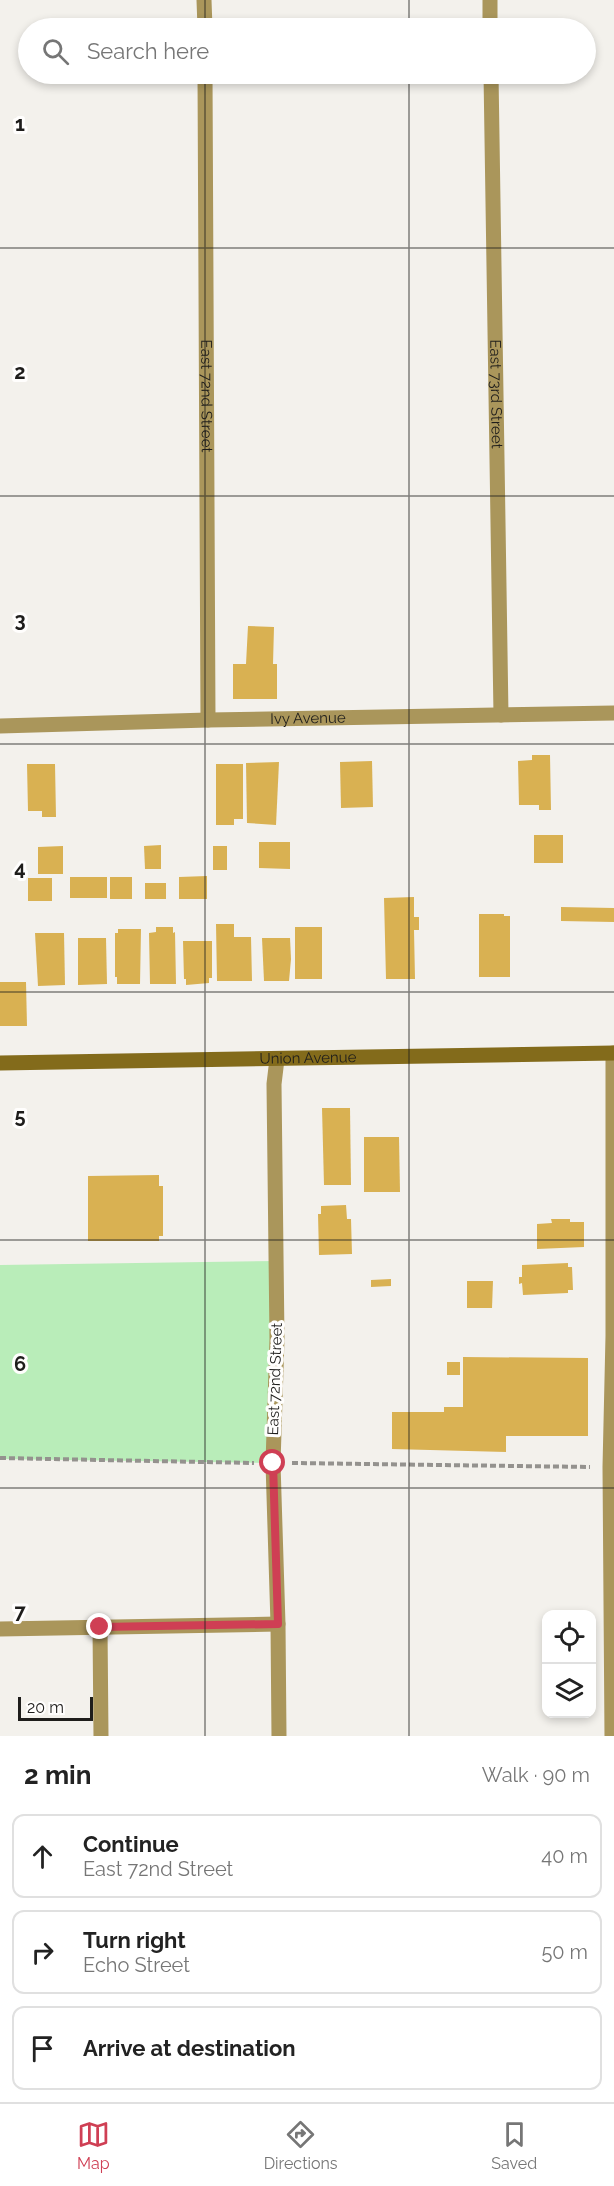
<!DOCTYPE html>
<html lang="en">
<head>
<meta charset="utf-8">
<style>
  body { margin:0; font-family:Raleway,sans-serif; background:#f6f6f6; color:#222 }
  .controls { position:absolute; right:18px; bottom:18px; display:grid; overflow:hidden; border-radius:12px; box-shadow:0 3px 9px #0003 }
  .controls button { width:54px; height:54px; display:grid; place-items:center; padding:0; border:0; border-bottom:2px solid #e0e0e0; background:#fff; color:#222; font:30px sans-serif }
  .scale { position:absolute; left:18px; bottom:15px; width:75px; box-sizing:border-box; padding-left:6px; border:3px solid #1e1d1b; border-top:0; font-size:16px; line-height:21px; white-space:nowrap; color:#1e1d1b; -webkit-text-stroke:4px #fffefd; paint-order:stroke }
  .stop { position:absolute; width:18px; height:18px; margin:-14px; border:4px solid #cf3f54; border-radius:50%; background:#fff }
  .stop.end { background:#cf3f54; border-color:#fff; box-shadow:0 2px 6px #0008 }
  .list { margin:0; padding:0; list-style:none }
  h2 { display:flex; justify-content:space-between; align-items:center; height:78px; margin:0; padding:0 24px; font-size:26px }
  h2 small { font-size:20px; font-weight:400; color:#767676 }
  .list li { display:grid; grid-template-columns:39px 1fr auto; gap:18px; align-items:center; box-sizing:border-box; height:84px; margin:0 12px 12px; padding:0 12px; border:2px solid #e0e0e0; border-radius:12px }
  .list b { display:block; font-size:22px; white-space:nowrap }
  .list p { margin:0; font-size:20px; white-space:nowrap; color:#767676 }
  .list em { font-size:20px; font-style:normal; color:#767676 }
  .icon { flex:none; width:33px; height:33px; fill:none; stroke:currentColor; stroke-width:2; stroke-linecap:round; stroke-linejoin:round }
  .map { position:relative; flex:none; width:614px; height:1736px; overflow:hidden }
  .search { position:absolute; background:#fff; box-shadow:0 3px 9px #0003; left:18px; right:18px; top:18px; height:66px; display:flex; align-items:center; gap:15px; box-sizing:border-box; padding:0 21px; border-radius:33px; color:#767676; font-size:22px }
  .sheet { height:366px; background:#fff }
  nav { display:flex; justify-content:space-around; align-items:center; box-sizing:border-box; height:84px; border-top:2px solid #e0e0e0; background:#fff; font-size:16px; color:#767676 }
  nav a { display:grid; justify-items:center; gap:3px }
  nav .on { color:#cf3f54 }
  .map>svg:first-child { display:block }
  .green { fill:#b9edb9 }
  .building { fill:#d9b152 }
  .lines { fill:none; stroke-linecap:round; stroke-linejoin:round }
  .path { stroke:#94928e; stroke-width:4; stroke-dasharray:6 3; stroke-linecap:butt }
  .service { stroke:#aa965b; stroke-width:15 }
  .minor { stroke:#aa965b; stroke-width:15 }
  .secondary { stroke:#836b1b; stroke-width:15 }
  .route { stroke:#cf3f54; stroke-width:8 }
  .grid { fill:none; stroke:#1e1d1b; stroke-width:1.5; stroke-opacity:0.55 }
  .labels { text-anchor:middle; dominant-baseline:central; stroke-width:6; stroke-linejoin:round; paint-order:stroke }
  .street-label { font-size:15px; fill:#1e1d1b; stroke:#fffefd }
  .grid-label { font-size:20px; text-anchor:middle; font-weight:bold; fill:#1e1d1b; stroke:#fffefd; stroke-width:6; stroke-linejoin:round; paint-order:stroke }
</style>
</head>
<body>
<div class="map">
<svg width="614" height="1736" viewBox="0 0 614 1736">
  <rect width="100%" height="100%" fill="#f3f1ec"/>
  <path class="green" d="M277,1261L272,1463L0,1459V1265Z"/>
  <g class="building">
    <path d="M248,626L274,627L273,664H277V699H233V664H246Z"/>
    <path d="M532,755H550L551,810H539V805H519L518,761L532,760Z"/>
    <path d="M372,761L373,807L341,808L340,762Z"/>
    <path d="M279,762L276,825L247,823L246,763Z"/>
    <path d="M27,764H55L56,817H42V811H28Z"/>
    <path d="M216,764H243V819H234V825H216Z"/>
    <rect x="534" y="835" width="29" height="28"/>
    <path d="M259,842H290V869L259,868Z"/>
    <path d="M161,845V869H145L144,846Z"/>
    <path d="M63,846V874H38V847Z"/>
    <rect x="213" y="846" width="14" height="24"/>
    <path d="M207,876V899H179V877Z"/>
    <rect x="70" y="877" width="37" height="21"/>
    <rect x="110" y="877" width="22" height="22"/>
    <rect x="28" y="878" width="24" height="23"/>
    <rect x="145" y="883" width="21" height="16"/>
    <path d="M414,897V917H419V930H414L415,979H386L384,898Z"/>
    <path d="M561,907L614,908V922L561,921Z"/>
    <path d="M479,914H504V916H510V977H479Z"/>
    <path d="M216,924H234V937H251L252,981H217Z"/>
    <path d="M156,927H173V933L175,932L176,984H150L149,933L156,932Z"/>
    <rect x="295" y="927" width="27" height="52"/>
    <path d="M118,929H141L140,984H117V977H115V933H118Z"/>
    <path d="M35,933H64L65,985L38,986Z"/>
    <path d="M78,938H106L107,984L78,985Z"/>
    <path d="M262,938H290L291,959L289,981H264Z"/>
    <path d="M183,941H212V978H209V983L186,985V979H184Z"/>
    <path d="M0,982H26L27,1026H0Z"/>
    <path d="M322,1108H350L351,1185H324Z"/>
    <path d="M364,1137H399L400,1192H364Z"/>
    <path d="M159,1175V1186H163V1236H159V1241H88V1176Z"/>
    <path d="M346,1205L347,1219H351L352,1254L319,1255L318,1214H321V1206Z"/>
    <path d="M551,1219H570V1222H584V1247L537,1249V1224L552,1223Z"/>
    <path d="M568,1263V1267H572L573,1290H568V1293L523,1295L522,1283L519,1284V1277H522V1265Z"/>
    <path d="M391,1279V1286L371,1287V1280Z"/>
    <path d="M467,1281H493L492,1308H467Z"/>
    <path d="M463,1357L588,1358V1436H506V1452L392,1449V1412H444V1407H463Z"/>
    <rect x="447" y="1362" width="13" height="13"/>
  </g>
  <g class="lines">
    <g class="path">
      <path d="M0,1458L254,1463"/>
      <path d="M292,1463L590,1467"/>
    </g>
    <path class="service" d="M100,1627L101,1736"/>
    <g class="minor">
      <path d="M204,0L205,28"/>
      <path d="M490,0V28"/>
      <path id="s1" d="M205,74L208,720"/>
      <path id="s2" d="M491,74L501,715"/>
      <path id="s3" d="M0,726L208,720L614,713"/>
      <path d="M277,1059L274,1084L277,1339L273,1463L278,1624L279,1736"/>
      <path d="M0,1629L278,1624"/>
      <path d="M612,1736L610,1467L613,1336V1053"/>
    </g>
    <path class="secondary" id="s4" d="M0,1063L614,1053"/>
  </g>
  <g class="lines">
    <path class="route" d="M100,1627L278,1624L273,1463"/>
  </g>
  <path class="grid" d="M205,0V28M409,0V28M205,74V1736M409,74V1736M0,248H614M0,496H614M0,744H614M0,992H614M0,1240H614M0,1488H614"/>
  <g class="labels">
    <g class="street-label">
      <text stroke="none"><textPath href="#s2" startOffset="320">East 73rd Street</textPath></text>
      <text stroke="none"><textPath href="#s1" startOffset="322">East 72nd Street</textPath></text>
      <text stroke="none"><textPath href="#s3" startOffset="308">Ivy Avenue</textPath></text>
      <text stroke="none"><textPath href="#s4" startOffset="308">Union Avenue</textPath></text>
      <text transform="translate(275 1379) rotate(-88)">East 72nd Street</text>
    </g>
  </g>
  <g class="grid-label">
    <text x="20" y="131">1</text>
    <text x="20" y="379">2</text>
    <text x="20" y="627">3</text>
    <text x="20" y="875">4</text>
    <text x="20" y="1123">5</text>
    <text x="20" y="1371">6</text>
    <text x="20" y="1619">7</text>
  </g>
</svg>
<div class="controls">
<button><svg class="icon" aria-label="locate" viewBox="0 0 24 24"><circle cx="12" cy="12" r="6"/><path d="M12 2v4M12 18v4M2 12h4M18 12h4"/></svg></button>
<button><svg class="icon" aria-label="layers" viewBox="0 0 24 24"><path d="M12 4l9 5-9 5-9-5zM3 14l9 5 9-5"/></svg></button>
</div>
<div class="scale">20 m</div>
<div class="stop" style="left:273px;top:1463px"></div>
<div class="stop end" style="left:100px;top:1627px"></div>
<div class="search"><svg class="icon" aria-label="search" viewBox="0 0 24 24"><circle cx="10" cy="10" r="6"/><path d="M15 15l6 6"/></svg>Search here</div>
</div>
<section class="sheet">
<h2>2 min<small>Walk · 90 m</small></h2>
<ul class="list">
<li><svg class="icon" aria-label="ahead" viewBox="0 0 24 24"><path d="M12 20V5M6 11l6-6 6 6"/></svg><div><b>Continue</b><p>East 72nd Street</p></div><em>40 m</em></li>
<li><svg class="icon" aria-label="right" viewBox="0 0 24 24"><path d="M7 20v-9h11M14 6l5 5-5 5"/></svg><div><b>Turn right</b><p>Echo Street</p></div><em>50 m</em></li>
<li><svg class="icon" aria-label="arrive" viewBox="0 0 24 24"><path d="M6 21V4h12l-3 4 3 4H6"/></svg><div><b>Arrive at destination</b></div></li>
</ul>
</section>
<nav>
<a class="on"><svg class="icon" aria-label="map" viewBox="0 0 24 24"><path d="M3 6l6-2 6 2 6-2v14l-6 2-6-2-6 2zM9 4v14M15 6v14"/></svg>Map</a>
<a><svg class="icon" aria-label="directions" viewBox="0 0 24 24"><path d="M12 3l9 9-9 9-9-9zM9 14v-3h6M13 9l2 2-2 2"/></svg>Directions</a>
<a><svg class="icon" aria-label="saved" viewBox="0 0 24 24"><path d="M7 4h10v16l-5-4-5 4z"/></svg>Saved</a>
</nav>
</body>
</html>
